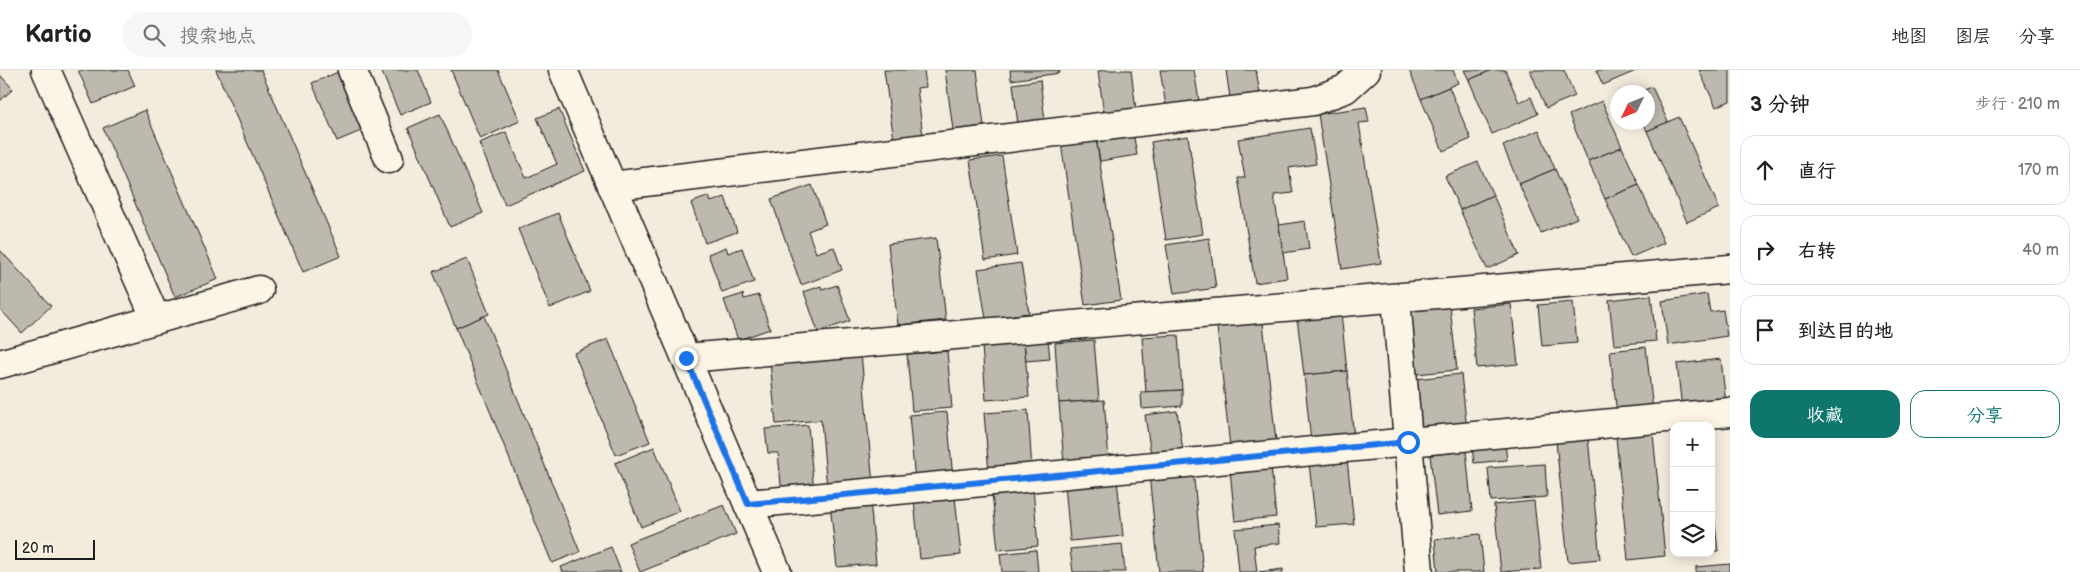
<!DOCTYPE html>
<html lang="zh">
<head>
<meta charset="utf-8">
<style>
  body { margin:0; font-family:"Balsamiq Sans","LXGW WenKai TC",sans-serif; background:#f6f6f6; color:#222 }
  .controls { position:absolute; right:15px; bottom:15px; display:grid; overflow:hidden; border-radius:10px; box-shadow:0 2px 12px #0003 }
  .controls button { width:45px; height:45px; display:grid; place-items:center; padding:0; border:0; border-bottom:1px solid #e0e0e0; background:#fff; color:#222; font:25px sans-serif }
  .compass { position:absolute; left:1610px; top:15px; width:45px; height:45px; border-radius:50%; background:#fff; box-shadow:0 2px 12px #0003; rotate:227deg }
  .scale { position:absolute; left:15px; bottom:12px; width:80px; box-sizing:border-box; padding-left:5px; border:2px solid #1c1c1c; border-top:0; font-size:14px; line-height:18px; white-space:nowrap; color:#1c1c1c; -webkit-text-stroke:4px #fcf5e5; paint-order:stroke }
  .stop { position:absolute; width:15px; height:15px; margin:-11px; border:4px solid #1a73e8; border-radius:50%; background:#fff }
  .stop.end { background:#1a73e8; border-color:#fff; box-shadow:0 1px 5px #0008 }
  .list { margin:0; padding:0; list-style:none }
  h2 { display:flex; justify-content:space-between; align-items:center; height:65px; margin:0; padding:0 20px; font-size:21px }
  h2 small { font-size:16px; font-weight:400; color:#767676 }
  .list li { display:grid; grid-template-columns:32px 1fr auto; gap:15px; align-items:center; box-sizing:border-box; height:70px; margin:0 10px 10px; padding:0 10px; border:1px solid #e0e0e0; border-radius:15px }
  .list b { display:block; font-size:19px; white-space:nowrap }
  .list em { font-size:16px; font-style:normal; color:#767676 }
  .actions { display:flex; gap:10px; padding:15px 20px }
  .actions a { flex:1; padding:11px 0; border:1px solid #0f766e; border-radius:15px; text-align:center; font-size:18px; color:#0f766e }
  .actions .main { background:#0f766e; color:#fff }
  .icon { flex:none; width:28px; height:28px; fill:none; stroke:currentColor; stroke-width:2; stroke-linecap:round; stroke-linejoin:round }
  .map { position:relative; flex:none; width:1730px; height:502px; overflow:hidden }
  header { display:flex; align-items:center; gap:30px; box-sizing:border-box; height:70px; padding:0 25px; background:#fff; border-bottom:1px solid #e0e0e0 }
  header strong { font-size:24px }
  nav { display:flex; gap:28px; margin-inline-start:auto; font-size:18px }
  .search { width:350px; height:45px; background:#f6f6f6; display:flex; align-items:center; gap:12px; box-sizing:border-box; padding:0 18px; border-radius:28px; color:#767676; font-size:19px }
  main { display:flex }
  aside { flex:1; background:#fff }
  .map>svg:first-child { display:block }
  .building { fill:#beb9ae; stroke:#1c1c1c }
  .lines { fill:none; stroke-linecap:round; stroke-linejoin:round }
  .minor-casing { stroke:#1c1c1c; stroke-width:31 }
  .minor { stroke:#fcf5e5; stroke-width:28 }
  .route { stroke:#1a73e8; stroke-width:6 }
</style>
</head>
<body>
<header>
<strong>Kartio</strong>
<div class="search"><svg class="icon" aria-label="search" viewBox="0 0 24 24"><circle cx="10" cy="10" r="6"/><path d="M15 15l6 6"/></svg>搜索地点</div>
<nav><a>地图</a><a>图层</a><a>分享</a></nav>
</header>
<main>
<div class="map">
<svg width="1730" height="502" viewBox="0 0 1730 502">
  <rect width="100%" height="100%" fill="#f3ecdd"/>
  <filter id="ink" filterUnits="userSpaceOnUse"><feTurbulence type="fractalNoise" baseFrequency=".02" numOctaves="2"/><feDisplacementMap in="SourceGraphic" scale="10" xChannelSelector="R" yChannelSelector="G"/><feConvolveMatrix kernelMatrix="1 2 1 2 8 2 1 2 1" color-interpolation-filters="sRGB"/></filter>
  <g filter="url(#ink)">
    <g class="building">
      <path d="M78,0H128L135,16L93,34Z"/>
      <path d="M216,0H261L341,186L303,202Z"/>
      <path d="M343,0L368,58L337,71L312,13Z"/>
      <path d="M381,0H418L431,32L400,45Z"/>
      <path d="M451,0H498L520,51L480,69Z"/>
      <path d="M884,0H924L926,17L917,18L923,66L894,70Z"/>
      <path d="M945,0H977L984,56L953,60Z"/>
      <path d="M1010,0H1059L1060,3L1011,10Z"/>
      <path d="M1106,0H1131L1136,40L1104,44L1098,1Z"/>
      <path d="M1160,0H1194L1199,31L1166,36Z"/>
      <path d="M1226,0H1256L1260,24L1230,28Z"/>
      <path d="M1409,0H1453L1458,13L1421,29Z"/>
      <path d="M1464,0H1492L1469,10Z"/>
      <path d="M1492,0H1505L1519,32L1531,27L1538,44L1492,64L1469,10Z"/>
      <path d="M1530,0H1564L1575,26L1546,38Z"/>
      <path d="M1596,0H1638L1603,15Z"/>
      <path d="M1699,0H1730V31L1716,37Z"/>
      <path d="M0,5L13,19L0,31Z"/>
      <path d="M1040,10L1045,51L1018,55L1013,14Z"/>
      <path d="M1449,17L1471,69L1443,81L1421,29Z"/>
      <path d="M1652,17L1668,52L1647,61L1643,52H1648V22H1639Z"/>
      <path d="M1602,31L1622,77L1588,91L1569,45Z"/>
      <path d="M1366,37L1369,52L1359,53L1381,193L1342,199L1318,44Z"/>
      <path d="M559,39L585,101L505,135L479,73L506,62L526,108L557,94L537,48Z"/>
      <path d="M145,40L218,209L175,227L103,58Z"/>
      <path d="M440,44L483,143L450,157L408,58Z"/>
      <path d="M1679,47L1719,138L1687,152L1647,61Z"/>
      <path d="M1310,58L1316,94L1289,98L1293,123L1274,125L1287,208L1255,213L1238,108H1245L1238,69Z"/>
      <path d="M1539,60L1555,99L1519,114L1503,76Z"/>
      <path d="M1133,62L1137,85L1100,91L1096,68Z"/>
      <path d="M1188,66L1203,164L1166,170L1151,72Z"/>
      <path d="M1096,68L1121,230L1085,235L1061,73Z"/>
      <path d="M1622,77L1639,115L1605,129L1588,91Z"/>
      <path d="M1002,86L1017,185L985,190L970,90Z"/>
      <path d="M1478,92L1493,125L1460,140L1445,106Z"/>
      <path d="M1555,99L1577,148L1541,163L1519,114Z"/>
      <path d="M812,115L826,154L808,161L816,183L834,177L842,200L801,215L771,129Z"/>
      <path d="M1639,115L1664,173L1631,187L1605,129Z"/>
      <path d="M1493,125L1519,185L1487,199L1460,140Z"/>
      <path d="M709,126L711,132L725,127L737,162L705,173L691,133Z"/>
      <path d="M558,143L590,221L550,238L518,159Z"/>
      <path d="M1305,151L1309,179L1283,183L1279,155Z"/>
      <path d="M936,168L946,250L898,255L888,174Z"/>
      <path d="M1209,168L1216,218L1174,224L1166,175Z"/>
      <path d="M726,177L728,183L742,178L754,212L722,223L708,184Z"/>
      <path d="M0,180L51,236L22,263L0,239Z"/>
      <path d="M467,189L489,244L456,258L433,202Z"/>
      <path d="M1021,193L1029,243L986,249L978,199Z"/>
      <path d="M837,215L850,251L818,262L804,222L821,216L822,220Z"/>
      <path d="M743,224L744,229L759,225L770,259L738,270L724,230Z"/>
      <path d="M1707,224L1710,242L1723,240L1727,266L1668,275L1662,231Z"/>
      <path d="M1651,225L1656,271L1614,275L1609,230Z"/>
      <path d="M1573,232L1577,273L1542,276L1538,235Z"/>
      <path d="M1511,234L1518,294L1477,298L1471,238Z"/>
      <path d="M1450,237L1457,300L1416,304L1410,241Z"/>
      <path d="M1341,243L1347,301L1304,305L1297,247Z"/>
      <path d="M484,246L580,482L552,493L456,258Z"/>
      <path d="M1263,253L1277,381L1231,386L1217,257Z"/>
      <path d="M1178,265L1182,320L1146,322L1142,267Z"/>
      <path d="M608,269L650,372L616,385L574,283Z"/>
      <path d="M1048,270L1050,289L1026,291L1024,272Z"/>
      <path d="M1094,270L1099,330L1059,333L1055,273Z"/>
      <path d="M1024,272L1029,327L986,330L982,275Z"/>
      <path d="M1646,277L1653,341L1617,345L1610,281Z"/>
      <path d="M947,281L952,338L912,341L907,284Z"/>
      <path d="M861,283L873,415L827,419L821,350L776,354L770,291Z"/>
      <path d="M1721,289L1726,334L1682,339L1677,294Z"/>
      <path d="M1347,301L1354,368L1311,372L1304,305Z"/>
      <path d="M1461,304L1467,360L1421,365L1415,309Z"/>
      <path d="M1182,320V336L1142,339L1141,322Z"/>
      <path d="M1104,330L1109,390L1064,394L1059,333Z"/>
      <path d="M1028,340L1032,400L989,403L984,343Z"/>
      <path d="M1177,341L1183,381L1151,385L1145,345Z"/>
      <path d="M947,342L953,409L915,412L909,345Z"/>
      <path d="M808,355L814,422L782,425L778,383H768L765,359Z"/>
      <path d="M1653,364L1665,486L1628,490L1616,367Z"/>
      <path d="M1588,368L1600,489L1568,492L1556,371Z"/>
      <path d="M1505,374L1507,390L1474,393L1472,377Z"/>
      <path d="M654,377L680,441L641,457L615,393Z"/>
      <path d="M1466,381L1472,441L1437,445L1430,385Z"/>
      <path d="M1347,389L1354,454L1316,457L1309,393Z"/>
      <path d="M1545,394L1547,427L1491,431L1488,398Z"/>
      <path d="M1271,396L1276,447L1235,451L1230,400Z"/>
      <path d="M1193,399L1203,502H1159L1149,404Z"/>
      <path d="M1117,410L1123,466L1070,471L1065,414Z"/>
      <path d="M1033,418L1038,476L998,480L992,423Z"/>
      <path d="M1711,419L1718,481H1711Z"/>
      <path d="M955,427L961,485L920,489L914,431Z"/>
      <path d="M870,430L876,494L837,497L830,434Z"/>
      <path d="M1534,431L1541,499L1501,502L1494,435Z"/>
      <path d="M724,435L736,464L640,502L628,473Z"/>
      <path d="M1278,455L1280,473L1254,476L1257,502H1239L1235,459Z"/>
      <path d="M1480,464L1484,502H1438L1435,469Z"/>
      <path d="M1122,474L1125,502H1073L1070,479Z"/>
      <path d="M611,477L621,502H563L561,497Z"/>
      <path d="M1036,480L1038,502H1002L1000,484Z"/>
      <path d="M1730,494V502H1696V497Z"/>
      <path d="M1283,499V502H1259Z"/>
    </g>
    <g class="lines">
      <g class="minor-casing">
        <g id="minor">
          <path d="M46,0L156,249"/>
          <path d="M352,0L389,89"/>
          <path d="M563,0L777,502"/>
          <path d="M612,116L1313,31L1345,19L1366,0"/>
          <path d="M1396,228L1419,502"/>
          <path d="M686,288L1730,199"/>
          <path d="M0,294L259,220"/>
          <path d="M748,434L1730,342"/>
        </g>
      </g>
      <use href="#minor" class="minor"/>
    </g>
  </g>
  <g class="lines" filter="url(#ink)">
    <path class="route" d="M686,288L748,434L1408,372"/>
  </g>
</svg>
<div class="controls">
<button>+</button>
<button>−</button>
<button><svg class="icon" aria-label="layers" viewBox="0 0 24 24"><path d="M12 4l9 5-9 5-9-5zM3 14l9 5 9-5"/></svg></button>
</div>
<svg class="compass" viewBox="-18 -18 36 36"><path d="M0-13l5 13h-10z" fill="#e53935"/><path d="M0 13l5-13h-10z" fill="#767676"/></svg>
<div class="scale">20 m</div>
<div class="stop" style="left:1408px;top:372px"></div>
<div class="stop end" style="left:686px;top:288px"></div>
</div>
<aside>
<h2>3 分钟<small>步行 · 210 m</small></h2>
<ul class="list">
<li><svg class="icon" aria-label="ahead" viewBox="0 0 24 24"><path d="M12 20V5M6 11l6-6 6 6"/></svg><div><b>直行</b></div><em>170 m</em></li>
<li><svg class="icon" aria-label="right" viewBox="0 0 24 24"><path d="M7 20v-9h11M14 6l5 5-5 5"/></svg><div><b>右转</b></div><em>40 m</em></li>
<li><svg class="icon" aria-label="arrive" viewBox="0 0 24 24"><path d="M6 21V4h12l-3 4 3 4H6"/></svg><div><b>到达目的地</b></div></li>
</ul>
<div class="actions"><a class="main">收藏</a><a>分享</a></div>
</aside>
</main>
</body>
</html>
